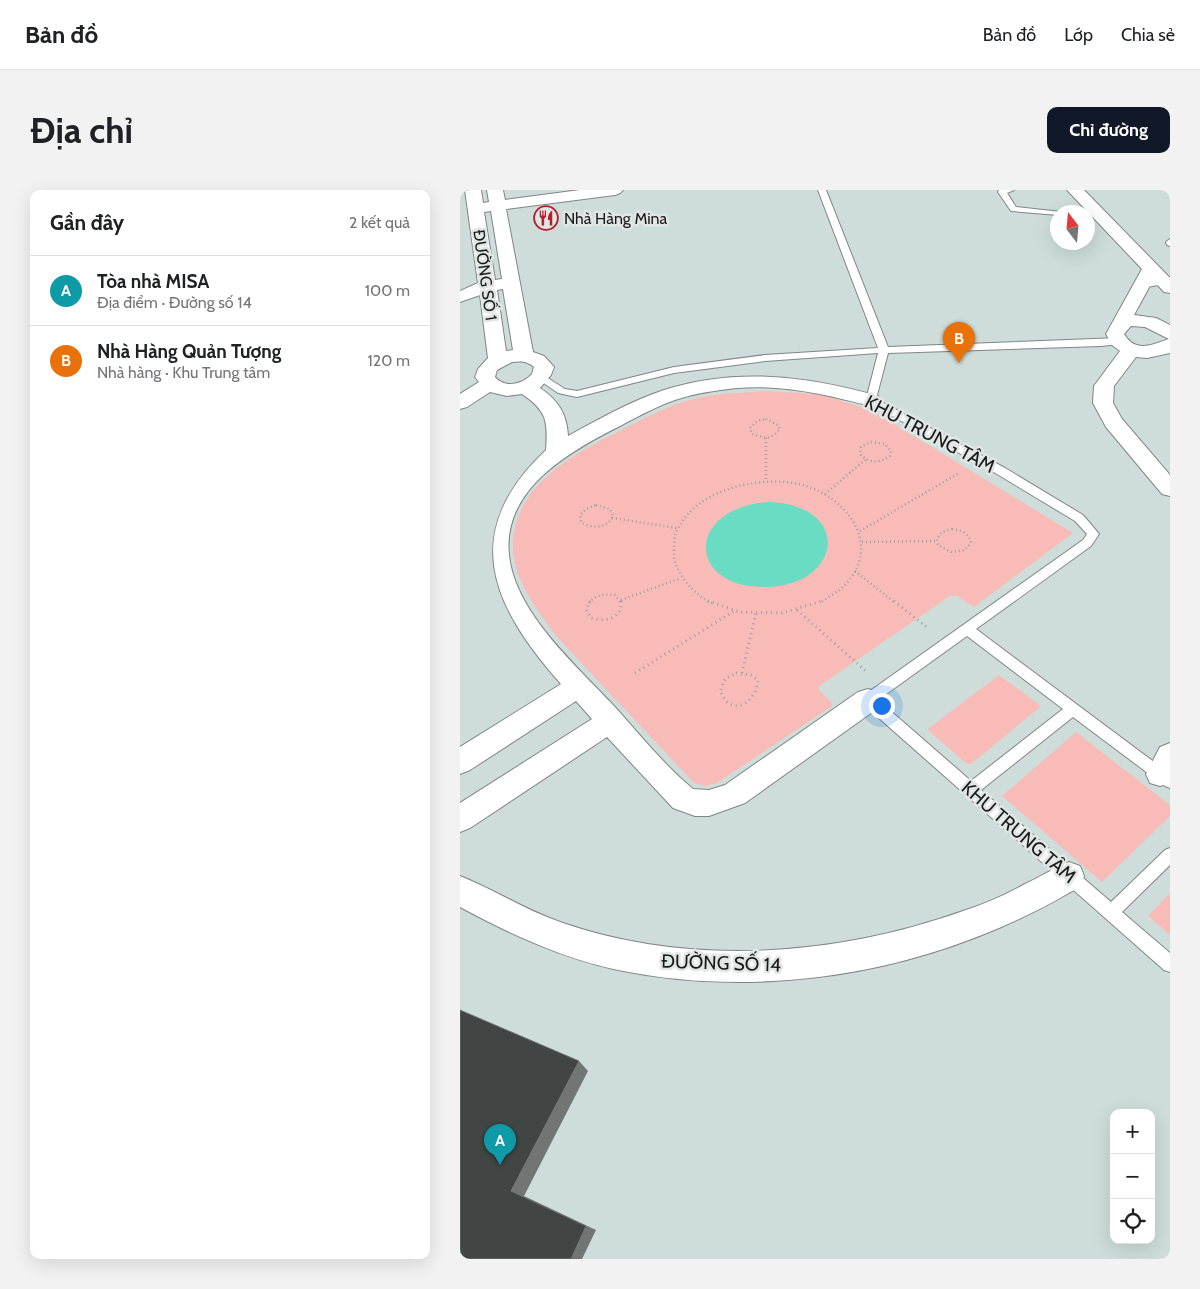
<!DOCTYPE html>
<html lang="vi">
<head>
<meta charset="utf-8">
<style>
  body { margin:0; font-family:Cabin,sans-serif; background:#f2f2f2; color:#202124 }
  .controls { position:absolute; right:15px; bottom:15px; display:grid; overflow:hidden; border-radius:10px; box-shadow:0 5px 20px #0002 }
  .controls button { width:45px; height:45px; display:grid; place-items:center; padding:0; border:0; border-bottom:1px solid #e0e0e0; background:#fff; color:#202124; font:25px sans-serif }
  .compass { position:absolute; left:590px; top:15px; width:45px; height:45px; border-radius:50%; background:#fff; box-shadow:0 5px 20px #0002; rotate:344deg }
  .you { position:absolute; left:421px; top:515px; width:18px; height:18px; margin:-12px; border:4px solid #fff; border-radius:50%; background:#1a73e8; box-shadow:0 0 0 8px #1a73e833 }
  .badge { display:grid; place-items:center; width:32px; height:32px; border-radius:50%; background:#111827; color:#fff; font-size:16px; font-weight:700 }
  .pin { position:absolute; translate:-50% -41px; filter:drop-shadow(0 1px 2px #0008) }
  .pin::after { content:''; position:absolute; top:26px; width:18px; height:15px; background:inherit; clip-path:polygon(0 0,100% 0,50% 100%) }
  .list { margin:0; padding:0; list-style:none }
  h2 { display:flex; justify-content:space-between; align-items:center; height:65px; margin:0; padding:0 20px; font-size:21px }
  h2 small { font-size:16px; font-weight:400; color:#757577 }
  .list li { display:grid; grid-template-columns:32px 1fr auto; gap:15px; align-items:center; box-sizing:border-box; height:70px; padding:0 20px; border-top:1px solid #e0e0e0 }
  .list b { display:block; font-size:19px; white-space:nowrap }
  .list p { margin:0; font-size:16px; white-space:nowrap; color:#757577 }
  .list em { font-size:16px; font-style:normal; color:#757577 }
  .icon { flex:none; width:28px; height:28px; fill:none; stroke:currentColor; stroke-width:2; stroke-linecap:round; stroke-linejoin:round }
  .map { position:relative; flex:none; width:710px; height:1069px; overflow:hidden; border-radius:10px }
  header { display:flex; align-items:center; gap:30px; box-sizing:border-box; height:70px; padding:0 25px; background:#fff; border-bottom:1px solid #e0e0e0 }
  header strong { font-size:24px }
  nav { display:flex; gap:28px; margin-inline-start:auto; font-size:18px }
  .intro { display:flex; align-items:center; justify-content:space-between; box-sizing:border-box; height:120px; padding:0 30px }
  h1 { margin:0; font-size:35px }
  .button { padding:12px 22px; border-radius:10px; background:#111827; color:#fff; font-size:18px; font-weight:700 }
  main { display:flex; gap:30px; padding:0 30px }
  aside { flex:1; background:#fff; border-radius:10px; box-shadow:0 5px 20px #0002 }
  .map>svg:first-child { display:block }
  .built { fill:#ceddd9; fill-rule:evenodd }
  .green { fill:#f8bbb7 }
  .water { fill:#6adcc3 }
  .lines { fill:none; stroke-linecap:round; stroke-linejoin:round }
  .lane-casing { stroke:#808684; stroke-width:2 }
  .street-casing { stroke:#808684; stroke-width:2 }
  .path-far1 { stroke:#9da2a0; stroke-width:2.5; stroke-dasharray:1 3; stroke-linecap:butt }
  .path { stroke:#9da2a0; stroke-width:3; stroke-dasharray:1 4; stroke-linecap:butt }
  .lane { fill:#fff; fill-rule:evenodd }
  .street { fill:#fff; fill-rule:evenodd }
  .shaded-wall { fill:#717675 }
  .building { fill:#414645; stroke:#717675 }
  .labels { text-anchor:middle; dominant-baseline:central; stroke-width:5; stroke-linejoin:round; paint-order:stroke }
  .far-poi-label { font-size:16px; fill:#191b1b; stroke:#e0e6e4; text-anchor:start }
  .far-street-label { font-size:16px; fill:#191b1b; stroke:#e0e6e4 }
  .street-label { font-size:19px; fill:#191b1b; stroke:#e0e6e4 }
</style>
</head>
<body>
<header>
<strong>Bản đồ</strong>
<nav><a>Bản đồ</a><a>Lớp</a><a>Chia sẻ</a></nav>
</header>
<div class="intro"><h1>Địa chỉ</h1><a class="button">Chỉ đường</a></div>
<main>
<aside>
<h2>Gần đây<small>2 kết quả</small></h2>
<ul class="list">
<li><span class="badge" style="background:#0f9aa8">A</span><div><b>Tòa nhà MISA</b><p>Địa điểm · Đường số 14</p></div><em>100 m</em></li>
<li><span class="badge" style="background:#e8710a">B</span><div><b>Nhà Hàng Quản Tượng</b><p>Nhà hàng · Khu Trung tâm</p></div><em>120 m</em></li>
</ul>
</aside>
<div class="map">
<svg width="710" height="1069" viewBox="0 0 710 1069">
  <rect width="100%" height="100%" fill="#e0e6e4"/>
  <path class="built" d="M0,0H710V1069H0ZM598,22H628V52H598ZM654,923H691V1050H654Z"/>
  <g class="green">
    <path d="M302,201L359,204L411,220L613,343L514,417L497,406H490L358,497L359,500L371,512L372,516L257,593L245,596L234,593L98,448C78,422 52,389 53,354C55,292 117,263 165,238C189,226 215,212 242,207C261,203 282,203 302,201Z"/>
    <path d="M539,485L580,515V517L511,574H507L469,541L468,539Z"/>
    <path d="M616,542L710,615V626L642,692L542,606Z"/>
    <path d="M710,703V745L688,726Z"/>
  </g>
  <path class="water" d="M308,312C396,315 381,400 301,397C226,395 227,318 308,312Z"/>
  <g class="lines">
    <g class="lane-casing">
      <g id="lane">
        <path d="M358,0H366L428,157L659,148L664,151L659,154L641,156L428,163L416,209L545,278L623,325L639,344L631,356L516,439L710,584V598L705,596L613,527L521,600L651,712L705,660L710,658V675L662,722L710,763V782L704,780L403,514L401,510L403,506L623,350L627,344L615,331L537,284L407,212L406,210L418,163L305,171L214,183L117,207L98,203L75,187L80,184L83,185L105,199L117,201L214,177L305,165L418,158ZM507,446L603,519L511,591L418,510Z"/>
        <path d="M539,0H554L547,3L556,17L602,22H598V25L551,21L538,2Z"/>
        <path d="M710,49V56L707,55L706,52Z"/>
        <path d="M710,87V93L681,98L677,95L681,92Z"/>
      </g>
    </g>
    <g class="street-casing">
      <g id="street">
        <path d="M5,0H21L23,13L29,12L27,0H43L45,10L120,0H163L160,3L155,5L46,19L73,162L84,166L94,177L91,185L80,198C98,210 107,224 108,246C139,229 171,211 204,200C276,177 347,186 418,206L421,210L418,214L411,216C367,205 323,194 277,198C260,200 242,202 225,207C202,213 181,225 160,236C110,261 42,299 49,365C55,423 117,476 155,517C180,545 204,575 233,599L249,600L265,595L398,502L408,499L418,502L421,510L418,518L285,613L249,626H235L213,618L147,547L10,638L0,642V613L132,529L116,511L10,580L0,584V557L101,494C29,413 0,341 86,260C88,231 87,221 62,204L47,206L30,202L7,217L0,219V204L19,192L15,187L18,179L28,168L20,105L0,112V101L18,93ZM31,21L42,89L35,90L24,22ZM43,99L53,160L46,161L37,100ZM52,172C61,171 67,171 74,177L72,184C63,194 45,199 35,187L37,180Z"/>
        <path d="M607,0H624L710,88V103L704,102L693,90L674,125L696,128L710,135V163L687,168L676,167L654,196L653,213L662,229L710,285V306L702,304L646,237L633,213L634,196L660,161L652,155L646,144L682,79ZM671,136L685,137L709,149C693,154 676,164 664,144Z"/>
        <path d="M710,553V593L700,596L690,593L686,584L700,557Z"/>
        <path d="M609,672L620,676L624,686C623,689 622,694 620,696C617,699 610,702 607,704C585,717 562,728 539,738C420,789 285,806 158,780C102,768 50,744 0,717V686C35,700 67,721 103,733C231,777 377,766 503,721C525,714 545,705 565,694C580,687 594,678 609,672Z"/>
      </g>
    </g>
    <g class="path-far1">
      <path d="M306,229L318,235L320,239L314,245L307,248L292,244L290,238L297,231Z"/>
      <path d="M306,248V291"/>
      <path d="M411,252L425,254L431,261L430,266C420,273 409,274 400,264L401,257Z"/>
      <path d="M365,304L406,269"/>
      <path d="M136,315L150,319L153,325C149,339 131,339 121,332L120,325L126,319Z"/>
      <path d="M152,328L217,338"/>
      <path d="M492,339C501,340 509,343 511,353L505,360L491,362L478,355L477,349L482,342Z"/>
      <path d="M400,341L499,283"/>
      <path d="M402,352L477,351"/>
      <path d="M395,381L435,413"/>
      <path d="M161,410L221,388"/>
      <path d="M129,413C136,404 145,404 155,405L161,413"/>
      <path d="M252,413C236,407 213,381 214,364C214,358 214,351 215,345C216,340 220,336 222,332C244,297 305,285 343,295C387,307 423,355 385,395C378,402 368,407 360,413"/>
    </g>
    <g class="path">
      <path d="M130,411L126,420L131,428C144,432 163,429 161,411"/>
      <path d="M248,411L280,422L322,423L362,411"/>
      <path d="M434,411L469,439"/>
      <path d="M337,420L407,482"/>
      <path d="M175,483L274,421"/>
      <path d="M276,483L291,485L298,490C298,504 282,524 267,512C264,509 262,504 260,501L265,489Z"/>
      <path d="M282,483L296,423"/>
    </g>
    <use href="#lane" class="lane"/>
    <use href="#street" class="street"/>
  </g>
  <path class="shaded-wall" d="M119,871L128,881L64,1006L136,1040L122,1069H111L51,1001Z"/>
  <path class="building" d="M0,820L119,871L51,1001L126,1036L111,1069H0Z"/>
  <defs>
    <g id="restaurant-ring" transform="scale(1.25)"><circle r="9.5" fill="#e0e6e4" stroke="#b21f2e" stroke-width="1.5"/><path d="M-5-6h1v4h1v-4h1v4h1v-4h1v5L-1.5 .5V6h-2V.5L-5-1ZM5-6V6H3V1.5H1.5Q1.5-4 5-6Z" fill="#b21f2e"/></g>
  </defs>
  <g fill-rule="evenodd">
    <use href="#restaurant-ring" x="86" y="28"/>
  </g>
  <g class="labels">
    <g class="far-poi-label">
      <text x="104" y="28">Nhà Hàng Mina</text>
    </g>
    <g class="far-street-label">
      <text transform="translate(25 85) rotate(82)">ĐƯỜNG SỐ 1</text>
    </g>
    <g class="street-label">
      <text transform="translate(470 244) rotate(28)">KHU TRUNG TÂM</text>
      <text transform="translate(559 642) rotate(41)">KHU TRUNG TÂM</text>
      <text transform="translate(261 773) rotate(2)">ĐƯỜNG SỐ 14</text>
    </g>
  </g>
</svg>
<div class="controls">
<button>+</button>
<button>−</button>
<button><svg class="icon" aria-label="locate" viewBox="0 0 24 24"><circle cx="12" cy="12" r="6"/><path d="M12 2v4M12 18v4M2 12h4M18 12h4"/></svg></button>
</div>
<svg class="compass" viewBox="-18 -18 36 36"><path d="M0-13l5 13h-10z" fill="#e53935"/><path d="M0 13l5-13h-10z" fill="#757577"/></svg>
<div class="you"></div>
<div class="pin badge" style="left:40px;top:975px;background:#0f9aa8">A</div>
<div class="pin badge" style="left:499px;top:173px;background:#e8710a">B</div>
</div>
</main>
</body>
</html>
